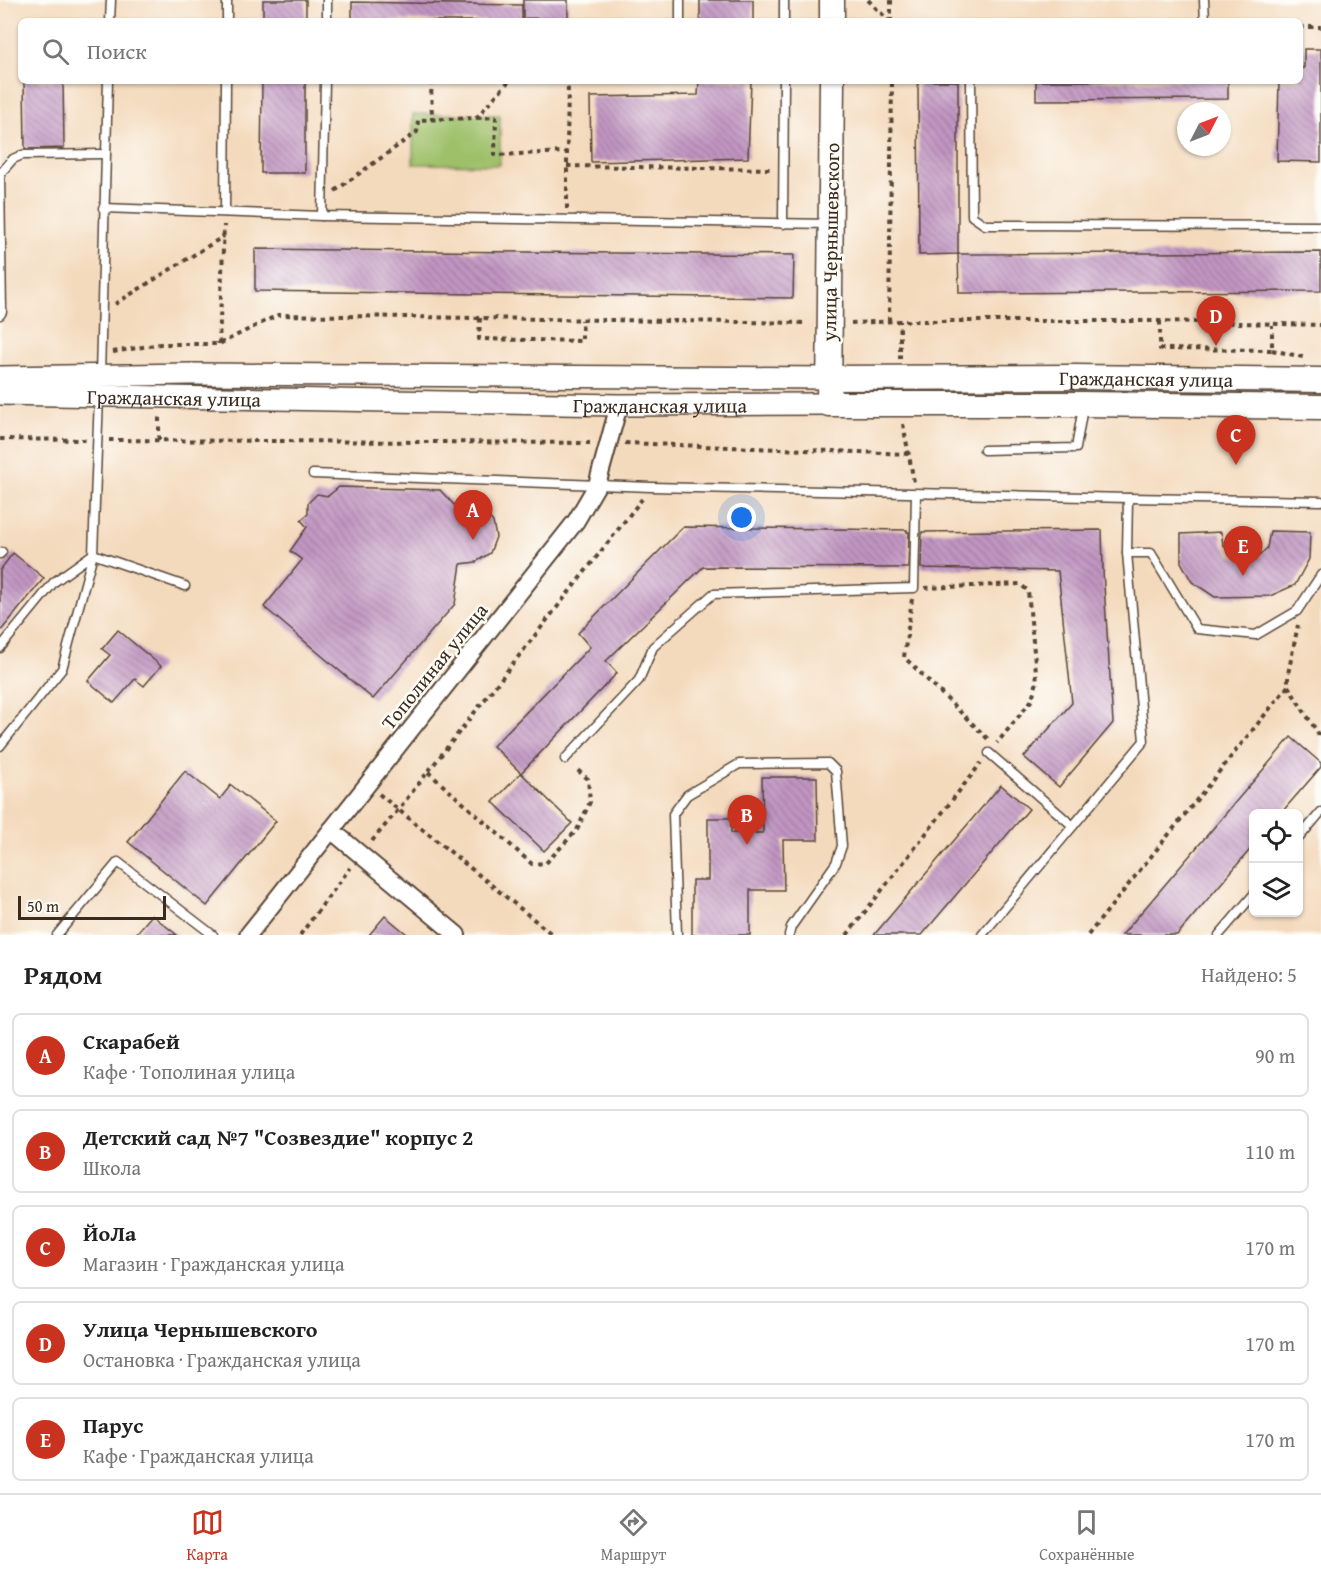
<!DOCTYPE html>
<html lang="ru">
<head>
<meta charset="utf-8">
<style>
  body { margin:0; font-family:"Gentium Book Plus",serif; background:#f6f6f6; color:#222 }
  .controls { position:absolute; right:18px; bottom:18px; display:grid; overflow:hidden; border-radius:9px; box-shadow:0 2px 4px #0004 }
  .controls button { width:54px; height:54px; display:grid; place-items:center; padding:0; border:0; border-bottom:2px solid #e0e0e0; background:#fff; color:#222; font:30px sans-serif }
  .compass { position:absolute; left:1177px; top:102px; width:54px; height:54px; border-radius:50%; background:#fff; box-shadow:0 2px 4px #0004; rotate:48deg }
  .scale { position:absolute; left:18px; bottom:15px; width:148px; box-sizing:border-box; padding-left:6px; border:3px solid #3b2a1e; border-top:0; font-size:16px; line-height:21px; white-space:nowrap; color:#3b2a1e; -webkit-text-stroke:4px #fdfcf7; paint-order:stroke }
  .you { position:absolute; left:742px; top:518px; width:21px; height:21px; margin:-15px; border:4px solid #fff; border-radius:50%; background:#1a73e8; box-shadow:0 0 0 9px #1a73e833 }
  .badge { display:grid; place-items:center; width:39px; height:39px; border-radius:50%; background:#c8321e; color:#fff; font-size:20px; font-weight:700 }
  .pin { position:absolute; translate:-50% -50px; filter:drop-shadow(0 2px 3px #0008) }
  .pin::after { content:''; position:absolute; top:32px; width:21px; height:18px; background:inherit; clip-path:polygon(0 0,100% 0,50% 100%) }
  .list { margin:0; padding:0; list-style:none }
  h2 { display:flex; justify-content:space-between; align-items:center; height:78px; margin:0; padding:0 24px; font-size:26px }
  h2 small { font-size:20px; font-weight:400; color:#767676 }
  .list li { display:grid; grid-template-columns:39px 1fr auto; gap:18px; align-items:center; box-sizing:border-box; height:84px; margin:0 12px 12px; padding:0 12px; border:2px solid #e0e0e0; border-radius:9px }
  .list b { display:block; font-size:22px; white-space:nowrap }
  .list p { margin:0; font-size:20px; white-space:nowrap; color:#767676 }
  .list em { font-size:20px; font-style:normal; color:#767676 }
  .icon { flex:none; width:33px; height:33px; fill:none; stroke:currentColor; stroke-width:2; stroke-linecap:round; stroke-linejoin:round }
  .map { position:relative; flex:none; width:1321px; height:935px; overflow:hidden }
  .search { position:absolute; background:#fff; box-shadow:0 2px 4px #0004; left:18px; right:18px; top:18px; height:66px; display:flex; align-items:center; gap:15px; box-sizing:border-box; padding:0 21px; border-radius:9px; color:#767676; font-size:22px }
  .sheet { height:558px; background:#fff }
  nav { display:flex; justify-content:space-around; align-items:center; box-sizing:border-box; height:84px; border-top:2px solid #e0e0e0; background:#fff; font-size:16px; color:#767676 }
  nav a { display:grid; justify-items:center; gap:3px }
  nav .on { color:#c8321e }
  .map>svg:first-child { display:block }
  .green { fill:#9ec069; stroke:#6c7544; stroke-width:1.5 }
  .building { fill:url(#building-back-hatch) }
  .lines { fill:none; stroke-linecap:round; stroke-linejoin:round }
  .service-casing { stroke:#574436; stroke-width:11 }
  .minor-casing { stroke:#574436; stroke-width:20 }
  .tertiary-casing { stroke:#574436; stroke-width:24 }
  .secondary-casing { stroke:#574436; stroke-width:27 }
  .path { stroke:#574436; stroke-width:4; stroke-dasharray:4.5 4.5; stroke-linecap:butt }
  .service { stroke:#fff; stroke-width:8 }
  .minor { stroke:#fff; stroke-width:16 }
  .tertiary { stroke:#fff; stroke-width:21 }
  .secondary { stroke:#fff; stroke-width:24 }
  .labels { text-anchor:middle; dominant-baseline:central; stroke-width:5; stroke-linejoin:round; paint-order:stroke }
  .street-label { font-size:20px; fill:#3b2a1e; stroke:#fdfcf7 }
</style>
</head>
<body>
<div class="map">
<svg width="1321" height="935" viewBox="0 0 1321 935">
  <defs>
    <pattern id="building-back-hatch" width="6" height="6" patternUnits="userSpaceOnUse" patternTransform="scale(1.5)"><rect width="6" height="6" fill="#c195c2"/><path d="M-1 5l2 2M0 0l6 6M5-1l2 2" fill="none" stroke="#9e7a9d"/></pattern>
  </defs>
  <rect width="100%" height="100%" fill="#fdfcf7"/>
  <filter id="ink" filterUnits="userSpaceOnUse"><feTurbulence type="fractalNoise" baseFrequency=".0167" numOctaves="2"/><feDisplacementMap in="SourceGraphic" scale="12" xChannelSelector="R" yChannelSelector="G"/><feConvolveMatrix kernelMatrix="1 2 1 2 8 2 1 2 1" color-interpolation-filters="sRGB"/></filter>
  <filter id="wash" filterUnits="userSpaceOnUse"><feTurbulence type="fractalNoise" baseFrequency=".008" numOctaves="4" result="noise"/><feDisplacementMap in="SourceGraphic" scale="24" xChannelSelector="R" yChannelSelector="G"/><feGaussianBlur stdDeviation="1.35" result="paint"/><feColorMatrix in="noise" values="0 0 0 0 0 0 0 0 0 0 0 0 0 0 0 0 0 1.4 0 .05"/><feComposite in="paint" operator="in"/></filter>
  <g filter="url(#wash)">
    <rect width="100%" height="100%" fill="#f4dabd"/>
    <path class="green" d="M413,114L500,115V165L413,164Z"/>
    <g id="blocks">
      <g class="building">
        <rect x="263" y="0" width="43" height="21"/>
        <path d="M523,0H568V19L523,18Z"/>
        <rect x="700" y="0" width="53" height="21"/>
        <path d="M352,2L522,5V21H352Z"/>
        <path d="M1304,49H1321V162L1277,161L1279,81H1300V68H1304Z"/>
        <path d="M24,81H63L64,148L25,149Z"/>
        <path d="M262,81H305V173H261Z"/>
        <path d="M699,81H751L748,158L591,162L590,97L698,95Z"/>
        <path d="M918,81H958V254L919,255Z"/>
        <path d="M1036,81H1228V99L1036,100Z"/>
        <path d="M255,249L794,255L793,298L255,291Z"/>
        <path d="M1321,252V291L959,293L958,254Z"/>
        <path d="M339,487L440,490L454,505L465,502L483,510L493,522L496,537L490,553L476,562L461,564L455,604L373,699L264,607L302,560L290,551L307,527L301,520L308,514V503L317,494L328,496Z"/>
        <path d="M683,527L907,530V532H909L908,568L703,567L606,661L617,673L521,773L493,746L590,647L578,633Z"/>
        <path d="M1102,530L1103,571L1113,723L1059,787L1024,757L1072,703L1058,571L921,568L922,532Z"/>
        <path d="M1270,531L1310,532L1309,559L1295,585L1270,596L1215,597L1192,582L1181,562V534L1221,532L1223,544L1231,555L1247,560L1259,556L1267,548Z"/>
        <path d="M13,553L44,578L0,632V570Z"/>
        <path d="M118,630L161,666L144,686L135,679L114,703L88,681L110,655L102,649Z"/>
        <path d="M1291,737L1321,763V767L1281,813H1254V845L1177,935H1122Z"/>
        <path d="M185,771L220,799L231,785L276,821L207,906L128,842Z"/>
        <path d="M521,773L572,823L544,851L493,802Z"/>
        <path d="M762,777H817L818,840H783L784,890H750V935H692V880H708V818H731V833H763Z"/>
        <path d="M1001,785L1029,809L922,935H874Z"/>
        <path d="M152,915L177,935H135Z"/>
        <path d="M385,916L408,935H369Z"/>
      </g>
    </g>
  </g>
  <g filter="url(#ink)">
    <use href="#blocks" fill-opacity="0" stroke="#574436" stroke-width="1.5"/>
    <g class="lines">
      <g class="service-casing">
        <g id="service">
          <path d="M1204,0L1205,21"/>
          <path d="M110,21L111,0"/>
          <path d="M227,21V0"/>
          <path d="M327,21V0"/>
          <path d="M680,21V0"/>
          <path d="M784,21V0"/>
          <path d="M325,81L322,216L829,224"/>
          <path d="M971,81L972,216L985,225L1321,226"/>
          <path d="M103,208L322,216"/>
          <path d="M225,212L226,81"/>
          <path d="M783,224L784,81"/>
          <path d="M0,315L2,312L0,174L13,159L22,155L105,154"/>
          <path d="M100,375L108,81"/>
          <path d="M99,397L93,554L185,586"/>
          <path d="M984,450L1076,448L1083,407"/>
          <path d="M313,474L651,487L1128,498L1127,553L1144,741L982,935"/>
          <path d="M1128,498L1321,501"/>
          <path d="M1127,553H1151L1197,629L1256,635L1297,611L1321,575"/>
          <path d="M0,554L2,552"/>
          <path d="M0,648L54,582L93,554L62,669L0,746"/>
          <path d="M989,753L1073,826"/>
          <path d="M565,759L639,680L653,647L713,594L914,588L916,494"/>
          <path d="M1298,839L1321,812"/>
          <path d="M57,935L118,862L213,935"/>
          <path d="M677,935L673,814L687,795L739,764L828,763L836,771L842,846L836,863L791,927L789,935"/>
          <path d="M1219,935L1254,894"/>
        </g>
      </g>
      <g class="minor-casing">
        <g id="minor">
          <path d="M331,830L457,935"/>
          <path d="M248,935L576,521L597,485L619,405"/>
        </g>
      </g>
      <g class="tertiary-casing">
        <g id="tertiary">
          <path d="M0,377L191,374L828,378"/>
          <path id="s1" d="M0,394L619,405L829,404"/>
        </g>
      </g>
      <g class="secondary-casing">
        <g id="secondary">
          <path d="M832,21V0"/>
          <path d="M832,81L829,404H1083L1321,407"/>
          <path id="s2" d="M828,378L1076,377L1321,380"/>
        </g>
      </g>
      <g class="path">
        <path d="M868,0L889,21"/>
        <path d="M891,0V21"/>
        <path d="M1300,27H1321"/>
        <path d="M431,81L432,120"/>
        <path d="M477,118L496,117L495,155L567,152L568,81"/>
        <path d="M567,166L770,169"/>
        <path d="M335,191L417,132L418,120L476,118L509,81"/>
        <path d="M567,209V152"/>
        <path d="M115,304L224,236"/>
        <path d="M480,318L479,339L582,341V320"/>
        <path d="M889,321L892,81"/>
        <path d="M1160,321V349L1272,350V325"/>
        <path d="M851,323L900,321H1160L1321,325"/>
        <path d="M219,344L224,225"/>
        <path d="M1272,350L1303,357"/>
        <path d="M113,352L160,344H219L278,315L807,323"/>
        <path d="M900,359V321"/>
        <path d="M903,424L914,482"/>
        <path d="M0,439L86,440"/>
        <path d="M109,440L590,443"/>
        <path d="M159,440V414"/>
        <path d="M625,443L909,454"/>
        <path d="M925,588L1020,584L1028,591L1037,682L1031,701L997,743"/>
        <path d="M912,599L904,657L990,741"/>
        <path d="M1288,686L1321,738"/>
        <path d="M428,772L532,864L546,863L577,830L590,802L588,779L575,768"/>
        <path d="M379,794L553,935"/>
        <path d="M372,841L398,810L642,499"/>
        <path d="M300,935L350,868"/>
        <path d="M847,935L981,763"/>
        <path d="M1088,935L1288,686V674L1298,625"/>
      </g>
      <use href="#service" class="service"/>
      <use href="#minor" class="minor"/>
      <use href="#tertiary" class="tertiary"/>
      <use href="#secondary" class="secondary"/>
    </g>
  </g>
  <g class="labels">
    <g class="street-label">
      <text transform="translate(830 242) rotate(-89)">улица Чернышевского</text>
      <text stroke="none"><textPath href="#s2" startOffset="318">Гражданская улица</textPath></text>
      <text stroke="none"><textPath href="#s1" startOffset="174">Гражданская улица</textPath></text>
      <text stroke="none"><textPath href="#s1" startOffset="660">Гражданская улица</textPath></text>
      <text transform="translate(434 666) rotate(-51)">Тополиная улица</text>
    </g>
  </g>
</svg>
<div class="controls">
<button><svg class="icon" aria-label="locate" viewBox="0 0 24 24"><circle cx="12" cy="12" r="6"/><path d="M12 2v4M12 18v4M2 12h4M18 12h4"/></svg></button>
<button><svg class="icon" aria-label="layers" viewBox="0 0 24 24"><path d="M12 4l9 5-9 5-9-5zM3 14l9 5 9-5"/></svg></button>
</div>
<svg class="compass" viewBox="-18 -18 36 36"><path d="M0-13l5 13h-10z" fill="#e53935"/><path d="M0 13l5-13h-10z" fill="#767676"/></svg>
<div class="scale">50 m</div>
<div class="you"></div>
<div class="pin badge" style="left:473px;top:540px">A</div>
<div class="pin badge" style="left:747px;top:845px">B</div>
<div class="pin badge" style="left:1236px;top:465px">C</div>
<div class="pin badge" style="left:1216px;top:346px">D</div>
<div class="pin badge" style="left:1243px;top:576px">E</div>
<div class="search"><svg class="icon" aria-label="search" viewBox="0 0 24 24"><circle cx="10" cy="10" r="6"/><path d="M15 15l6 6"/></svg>Поиск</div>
</div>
<section class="sheet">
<h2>Рядом<small>Найдено: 5</small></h2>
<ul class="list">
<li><span class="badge">A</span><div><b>Скарабей</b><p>Кафе · Тополиная улица</p></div><em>90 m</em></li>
<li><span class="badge">B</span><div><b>Детский сад №7 &quot;Созвездие&quot; корпус 2</b><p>Школа</p></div><em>110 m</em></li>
<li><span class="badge">C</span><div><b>ЙоЛа</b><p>Магазин · Гражданская улица</p></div><em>170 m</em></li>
<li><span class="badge">D</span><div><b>Улица Чернышевского</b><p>Остановка · Гражданская улица</p></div><em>170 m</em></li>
<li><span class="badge">E</span><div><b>Парус</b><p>Кафе · Гражданская улица</p></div><em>170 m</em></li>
</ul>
</section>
<nav>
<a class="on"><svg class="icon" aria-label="map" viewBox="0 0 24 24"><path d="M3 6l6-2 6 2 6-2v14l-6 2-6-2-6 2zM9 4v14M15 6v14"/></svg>Карта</a>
<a><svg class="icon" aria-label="directions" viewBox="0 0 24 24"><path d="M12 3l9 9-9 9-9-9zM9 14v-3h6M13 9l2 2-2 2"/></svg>Маршрут</a>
<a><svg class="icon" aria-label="saved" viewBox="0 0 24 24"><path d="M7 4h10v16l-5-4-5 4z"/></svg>Сохранённые</a>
</nav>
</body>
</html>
